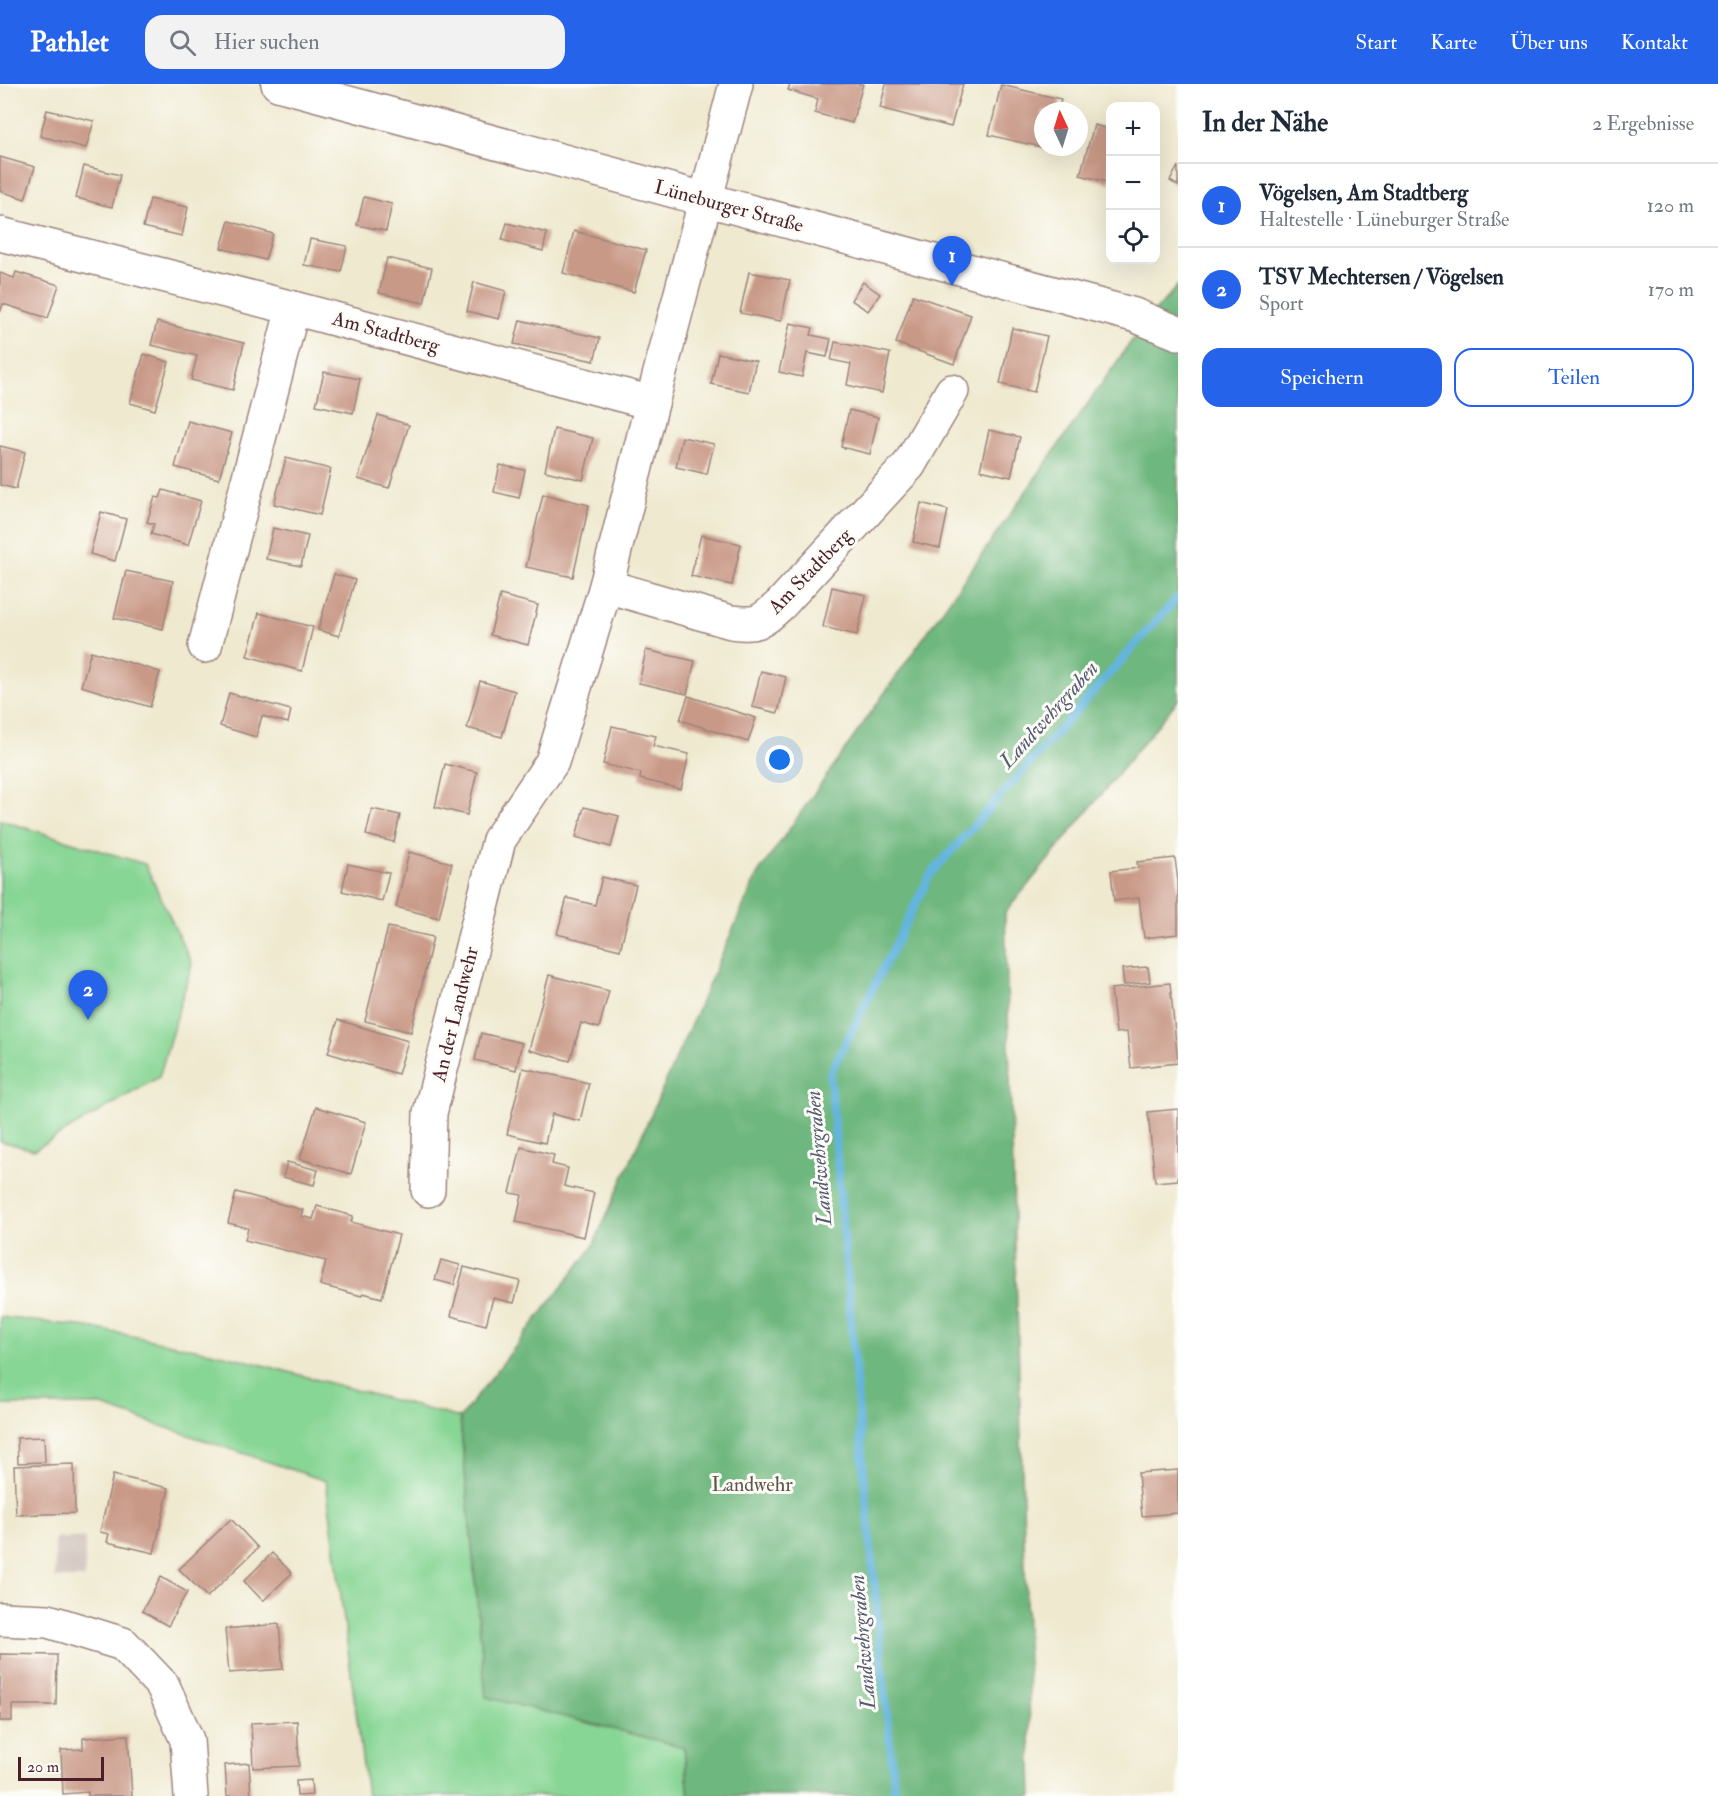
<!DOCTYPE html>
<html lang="de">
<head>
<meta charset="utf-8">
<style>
  body { margin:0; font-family:"IM FELL Double Pica",serif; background:#f2f2f3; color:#1f2937 }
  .controls { position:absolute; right:18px; top:18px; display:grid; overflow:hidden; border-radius:12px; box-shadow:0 6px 24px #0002 }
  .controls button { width:54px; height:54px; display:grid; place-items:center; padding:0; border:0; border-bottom:2px solid #e0e1e3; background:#fff; color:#1f2937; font:30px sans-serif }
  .compass { position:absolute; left:1034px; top:18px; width:54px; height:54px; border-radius:50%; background:#fff; box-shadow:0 6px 24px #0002; rotate:356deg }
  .scale { position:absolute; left:18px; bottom:15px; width:86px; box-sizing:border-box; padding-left:6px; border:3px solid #4a1f2b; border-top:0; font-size:16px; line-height:21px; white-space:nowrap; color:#4a1f2b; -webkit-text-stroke:4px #fdfcf7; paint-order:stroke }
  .you { position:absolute; left:780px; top:676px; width:21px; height:21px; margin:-15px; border:4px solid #fff; border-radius:50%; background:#1a73e8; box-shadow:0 0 0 9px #1a73e833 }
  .badge { display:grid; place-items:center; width:39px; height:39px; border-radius:50%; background:#2563eb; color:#fff; font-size:20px; font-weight:700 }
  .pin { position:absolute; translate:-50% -50px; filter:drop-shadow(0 2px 3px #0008) }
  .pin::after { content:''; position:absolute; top:32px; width:21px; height:18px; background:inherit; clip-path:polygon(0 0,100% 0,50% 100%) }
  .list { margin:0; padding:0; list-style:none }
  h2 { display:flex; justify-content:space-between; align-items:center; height:78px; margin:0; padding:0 24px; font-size:26px }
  h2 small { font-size:20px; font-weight:400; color:#747a83 }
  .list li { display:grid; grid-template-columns:39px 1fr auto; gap:18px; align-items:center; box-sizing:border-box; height:84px; padding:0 24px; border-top:2px solid #e0e1e3 }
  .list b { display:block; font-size:22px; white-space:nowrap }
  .list p { margin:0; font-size:20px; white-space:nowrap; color:#747a83 }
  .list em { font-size:20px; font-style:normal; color:#747a83 }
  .actions { display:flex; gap:12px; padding:18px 24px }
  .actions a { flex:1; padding:14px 0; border:2px solid #2563eb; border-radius:18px; text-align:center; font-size:21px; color:#2563eb }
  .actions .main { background:#2563eb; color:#fff }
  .icon { flex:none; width:33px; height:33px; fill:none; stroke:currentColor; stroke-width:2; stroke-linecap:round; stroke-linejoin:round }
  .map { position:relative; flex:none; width:1178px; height:1712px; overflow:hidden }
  header { display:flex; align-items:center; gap:36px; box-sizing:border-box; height:84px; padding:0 30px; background:#2563eb; color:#fff }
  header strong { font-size:28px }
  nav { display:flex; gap:33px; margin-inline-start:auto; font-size:21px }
  .search { width:420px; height:54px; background:#f2f2f3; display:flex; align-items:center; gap:15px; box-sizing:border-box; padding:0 21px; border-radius:18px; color:#747a83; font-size:22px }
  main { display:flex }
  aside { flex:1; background:#fff }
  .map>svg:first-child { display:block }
  .industrial { fill:#cec1ba }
  .green { fill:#88d695; stroke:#697a60; stroke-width:1.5 }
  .forest { fill:#6eb77e; stroke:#5c6b54; stroke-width:1.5 }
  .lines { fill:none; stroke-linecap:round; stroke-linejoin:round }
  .stream { stroke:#63b5df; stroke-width:8 }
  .building { fill:#c99987 }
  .minor-casing { stroke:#9c847d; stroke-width:36 }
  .minor { stroke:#fff; stroke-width:33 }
  .labels { text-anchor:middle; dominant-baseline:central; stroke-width:6; stroke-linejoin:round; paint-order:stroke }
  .street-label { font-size:20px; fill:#4a1f2b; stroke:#fdfcf7 }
  .park-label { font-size:20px; fill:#5d564b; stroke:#fdfcf7 }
  .water-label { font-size:21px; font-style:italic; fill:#545b73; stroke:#fdfcf7 }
</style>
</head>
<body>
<header>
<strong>Pathlet</strong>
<div class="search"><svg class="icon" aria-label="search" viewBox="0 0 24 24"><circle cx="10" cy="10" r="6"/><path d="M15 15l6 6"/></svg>Hier suchen</div>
<nav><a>Start</a><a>Karte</a><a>Über uns</a><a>Kontakt</a></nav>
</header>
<main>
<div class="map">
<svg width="1178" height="1712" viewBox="0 0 1178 1712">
  <rect width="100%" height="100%" fill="#fdfcf7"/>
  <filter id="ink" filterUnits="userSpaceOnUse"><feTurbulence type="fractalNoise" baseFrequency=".0167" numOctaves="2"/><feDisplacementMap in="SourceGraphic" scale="12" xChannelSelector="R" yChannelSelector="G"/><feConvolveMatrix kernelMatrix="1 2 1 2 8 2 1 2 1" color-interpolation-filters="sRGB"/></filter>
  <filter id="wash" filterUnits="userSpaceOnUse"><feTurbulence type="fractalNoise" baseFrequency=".008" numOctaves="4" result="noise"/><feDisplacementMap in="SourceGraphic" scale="24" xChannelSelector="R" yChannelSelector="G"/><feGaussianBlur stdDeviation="1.35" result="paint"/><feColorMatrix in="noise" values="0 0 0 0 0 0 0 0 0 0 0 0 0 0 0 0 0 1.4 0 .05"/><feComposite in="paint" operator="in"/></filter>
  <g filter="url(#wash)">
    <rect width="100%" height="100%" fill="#efe9cf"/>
    <rect class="industrial" x="55" y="1454" width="30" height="40"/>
    <g class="green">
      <path d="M0,736L145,780L192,880L159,993L34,1066L0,1057Z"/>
      <path d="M0,1233L88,1243L229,1272L460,1334L486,1613L684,1663L689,1712H367L326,1397L99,1321H0Z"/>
    </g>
    <path class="forest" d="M1178,201V616L1005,829L1032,1712H689L684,1663L486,1613L460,1334L592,1164L757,791L1142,242Z"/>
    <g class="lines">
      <path class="stream" d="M895,1712L864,1392L830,990L930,791L1178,513"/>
    </g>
    <g id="blocks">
      <g class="building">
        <path d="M790,0H863L852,39L815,29L818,15L788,6Z"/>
        <path d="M886,0H963L951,43L880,24Z"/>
        <path d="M1001,1L1061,15L1058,27H1043V63H1050L1049,65L989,51Z"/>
        <path d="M47,26L94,37L86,64L40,52Z"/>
        <path d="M1094,41L1110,45V99L1080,91Z"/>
        <path d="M0,73L35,83L25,115L0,107Z"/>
        <path d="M84,82L120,91L112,123L76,114Z"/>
        <path d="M1178,82V102L1170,97Z"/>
        <path d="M364,113L392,120L386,147L357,141Z"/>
        <path d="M150,115L188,123L182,152L143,143Z"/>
        <path d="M229,137L273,150L265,176L221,164Z"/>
        <path d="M507,139L547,149L543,167L502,156Z"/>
        <path d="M574,147L646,166L634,208L563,189Z"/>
        <path d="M310,155L347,162L341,188L304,181Z"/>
        <path d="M387,174L432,184L424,219L379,209Z"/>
        <path d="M16,188L59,201L48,234L3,220L0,229V189L14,194Z"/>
        <path d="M749,188L790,196L781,237L740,229Z"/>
        <path d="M474,198L506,207L499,235L467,227Z"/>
        <path d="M863,198L880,210L868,227L851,216Z"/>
        <path d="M913,211L971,231L954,280L896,259Z"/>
        <path d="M520,236L600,254L594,277L514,260Z"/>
        <path d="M157,238L244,259L233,306L191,296L197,272L151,261Z"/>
        <path d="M790,239L813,244L811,251L831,255L827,273L807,269L802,293L779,288Z"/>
        <path d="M1012,244L1047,252L1034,308L1000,300Z"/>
        <path d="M835,258L890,269L882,309L847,301L851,280L831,276Z"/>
        <path d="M718,269L756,277L749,308L711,300Z"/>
        <path d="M144,270L169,278L155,326L130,319Z"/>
        <path d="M324,288L360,295L353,329L316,321Z"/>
        <path d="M849,326L878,333L870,370L841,363Z"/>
        <path d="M378,331L409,341L389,404L358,395Z"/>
        <path d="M188,337L232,349L219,395L175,383Z"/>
        <path d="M554,345L593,354L583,396L545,387Z"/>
        <path d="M989,346L1020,353L1011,393L980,386Z"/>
        <path d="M682,353L714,360L707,390L676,383Z"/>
        <path d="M0,362L25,368L16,405L0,401Z"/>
        <path d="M286,374L331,385L320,431L274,420Z"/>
        <path d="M500,381L525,386L519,414L494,408Z"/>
        <path d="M163,406L201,417L188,461L151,450L154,440L147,438L155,413L160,414Z"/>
        <path d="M543,410L589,421L573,493L526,483Z"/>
        <path d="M921,419L948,426L940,464L913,458Z"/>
        <path d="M101,428L126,435L115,477L90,470Z"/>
        <path d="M273,444L308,452L301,482L266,475Z"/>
        <path d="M701,451L741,460L732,501L691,492Z"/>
        <path d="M126,487L173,497L163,545L114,534Z"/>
        <path d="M334,490L355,496L339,552L318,546Z"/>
        <path d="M832,503L866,511L857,551L823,543Z"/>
        <path d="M500,511L538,521L528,561L490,551Z"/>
        <path d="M259,529L313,543L302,587L247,572Z"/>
        <path d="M646,566L695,577L687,610L639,599Z"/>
        <path d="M91,567L160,588L150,623L81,602Z"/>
        <path d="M761,587L786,593L778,629L752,623Z"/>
        <path d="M480,597L515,607L502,653L467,644Z"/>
        <path d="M229,609L291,626L288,639L262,632L256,653L220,642Z"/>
        <path d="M688,612L756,634L748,658L680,636Z"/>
        <path d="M612,642L656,652L653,662L689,670L681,705L640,695L641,689L603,680Z"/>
        <path d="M445,680L477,688L467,731L435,723Z"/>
        <path d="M584,723L619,732L611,763L576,753Z"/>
        <path d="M372,725L400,731L394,758L366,751Z"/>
        <path d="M409,768L452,779L439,834L396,823Z"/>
        <path d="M1175,774L1178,798V850L1144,854L1139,814L1114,817L1111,787L1138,784L1137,778Z"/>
        <path d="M348,780L389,789L382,817L342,807Z"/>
        <path d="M602,793L636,801L620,866L557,850L567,814L595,821Z"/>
        <path d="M388,843L433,853L411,948L365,937Z"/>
        <path d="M1148,883L1150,898L1124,901L1122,885Z"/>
        <path d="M549,891L609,907L599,944L581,939L570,977L529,966Z"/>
        <path d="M1170,899L1178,979L1131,984L1127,948L1116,949L1111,905Z"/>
        <path d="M338,936L408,957L398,990L328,969Z"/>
        <path d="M481,949L522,959L516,986L475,976Z"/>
        <path d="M523,984L589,999L580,1037L552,1030L545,1059L507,1050Z"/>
        <path d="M316,1023L366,1038L351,1090L300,1075Z"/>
        <path d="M1178,1025V1096L1155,1098L1148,1028Z"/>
        <path d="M521,1063L554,1071L552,1080L568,1084L564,1102L594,1109L584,1153L516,1138L522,1111L510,1109Z"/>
        <path d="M287,1078L318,1086L314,1101L283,1093Z"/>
        <path d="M236,1108L303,1126L301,1132L313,1135L317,1122L353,1132L351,1138L399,1151L382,1214L363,1209L362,1212L320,1201L326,1177L245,1156L248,1144L228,1139Z"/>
        <path d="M441,1176L460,1181L454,1201L435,1196Z"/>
        <path d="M464,1183L520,1197L514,1219L493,1214L486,1241L451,1232Z"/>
        <path d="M44,1353L45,1378L18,1379L17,1354Z"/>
        <path d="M74,1380L75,1429L16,1431L14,1382Z"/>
        <path d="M1178,1386V1429L1142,1432L1138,1389Z"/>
        <path d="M113,1391L169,1404L154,1469L107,1458L109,1450L100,1448Z"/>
        <path d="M231,1435L258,1464L207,1513L179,1485Z"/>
        <path d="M272,1469L292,1489L263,1517L244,1497Z"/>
        <path d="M161,1493L187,1508L168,1542L142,1527Z"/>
        <path d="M279,1540L283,1585L229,1589L225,1545Z"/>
        <path d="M0,1570L57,1571L56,1621H12V1637H0Z"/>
        <path d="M297,1637L299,1682L253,1684L251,1639Z"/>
        <path d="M128,1651L132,1712H88V1708L63,1710L61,1666L83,1665V1654Z"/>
        <path d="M249,1679L251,1712H227L225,1681Z"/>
        <path d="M311,1696L312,1711L297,1712L296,1697Z"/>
      </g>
    </g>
  </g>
  <g filter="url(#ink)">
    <use href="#blocks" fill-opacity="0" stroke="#9c847d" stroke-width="1.5"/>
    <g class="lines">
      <g class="minor-casing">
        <g id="minor">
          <path d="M278,0L1134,231L1178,249"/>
          <path d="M0,150L293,224L652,319L736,0"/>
          <path d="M606,502L731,538C759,541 760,539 781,520L909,381L952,307"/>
          <path d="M205,562L293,224"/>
          <path d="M428,1106L430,1029L499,756L552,678L606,502L652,319"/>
          <path d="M0,1535L48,1537L123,1560L163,1602L187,1656L191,1712"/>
        </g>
      </g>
      <use href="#minor" class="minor"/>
    </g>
  </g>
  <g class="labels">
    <g class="street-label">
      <text transform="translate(729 122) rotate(15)">Lüneburger Straße</text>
      <text transform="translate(386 248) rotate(15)">Am Stadtberg</text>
      <text transform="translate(810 487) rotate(-46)">Am Stadtberg</text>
      <text transform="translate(455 930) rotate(-76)">An der Landwehr</text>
    </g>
    <g class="park-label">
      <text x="752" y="1400">Landwehr</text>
    </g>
    <g class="water-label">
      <text transform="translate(1049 631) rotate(-48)">Landwehrgraben</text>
      <text transform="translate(819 1074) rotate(-95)">Landwehrgraben</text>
      <text transform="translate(863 1558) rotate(-95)">Landwehrgraben</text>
    </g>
  </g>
</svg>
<div class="controls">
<button>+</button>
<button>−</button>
<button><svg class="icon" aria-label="locate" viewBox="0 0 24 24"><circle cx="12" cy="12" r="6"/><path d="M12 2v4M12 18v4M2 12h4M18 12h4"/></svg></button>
</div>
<svg class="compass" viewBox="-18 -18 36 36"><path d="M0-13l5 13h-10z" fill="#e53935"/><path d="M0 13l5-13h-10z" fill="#747a83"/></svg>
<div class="scale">20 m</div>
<div class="you"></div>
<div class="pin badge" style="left:952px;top:202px">1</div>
<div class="pin badge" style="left:88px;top:936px">2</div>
</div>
<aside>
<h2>In der Nähe<small>2 Ergebnisse</small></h2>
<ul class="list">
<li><span class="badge">1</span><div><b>Vögelsen, Am Stadtberg</b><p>Haltestelle · Lüneburger Straße</p></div><em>120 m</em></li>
<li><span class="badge">2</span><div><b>TSV Mechtersen / Vögelsen</b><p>Sport</p></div><em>170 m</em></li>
</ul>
<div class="actions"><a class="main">Speichern</a><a>Teilen</a></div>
</aside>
</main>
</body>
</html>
